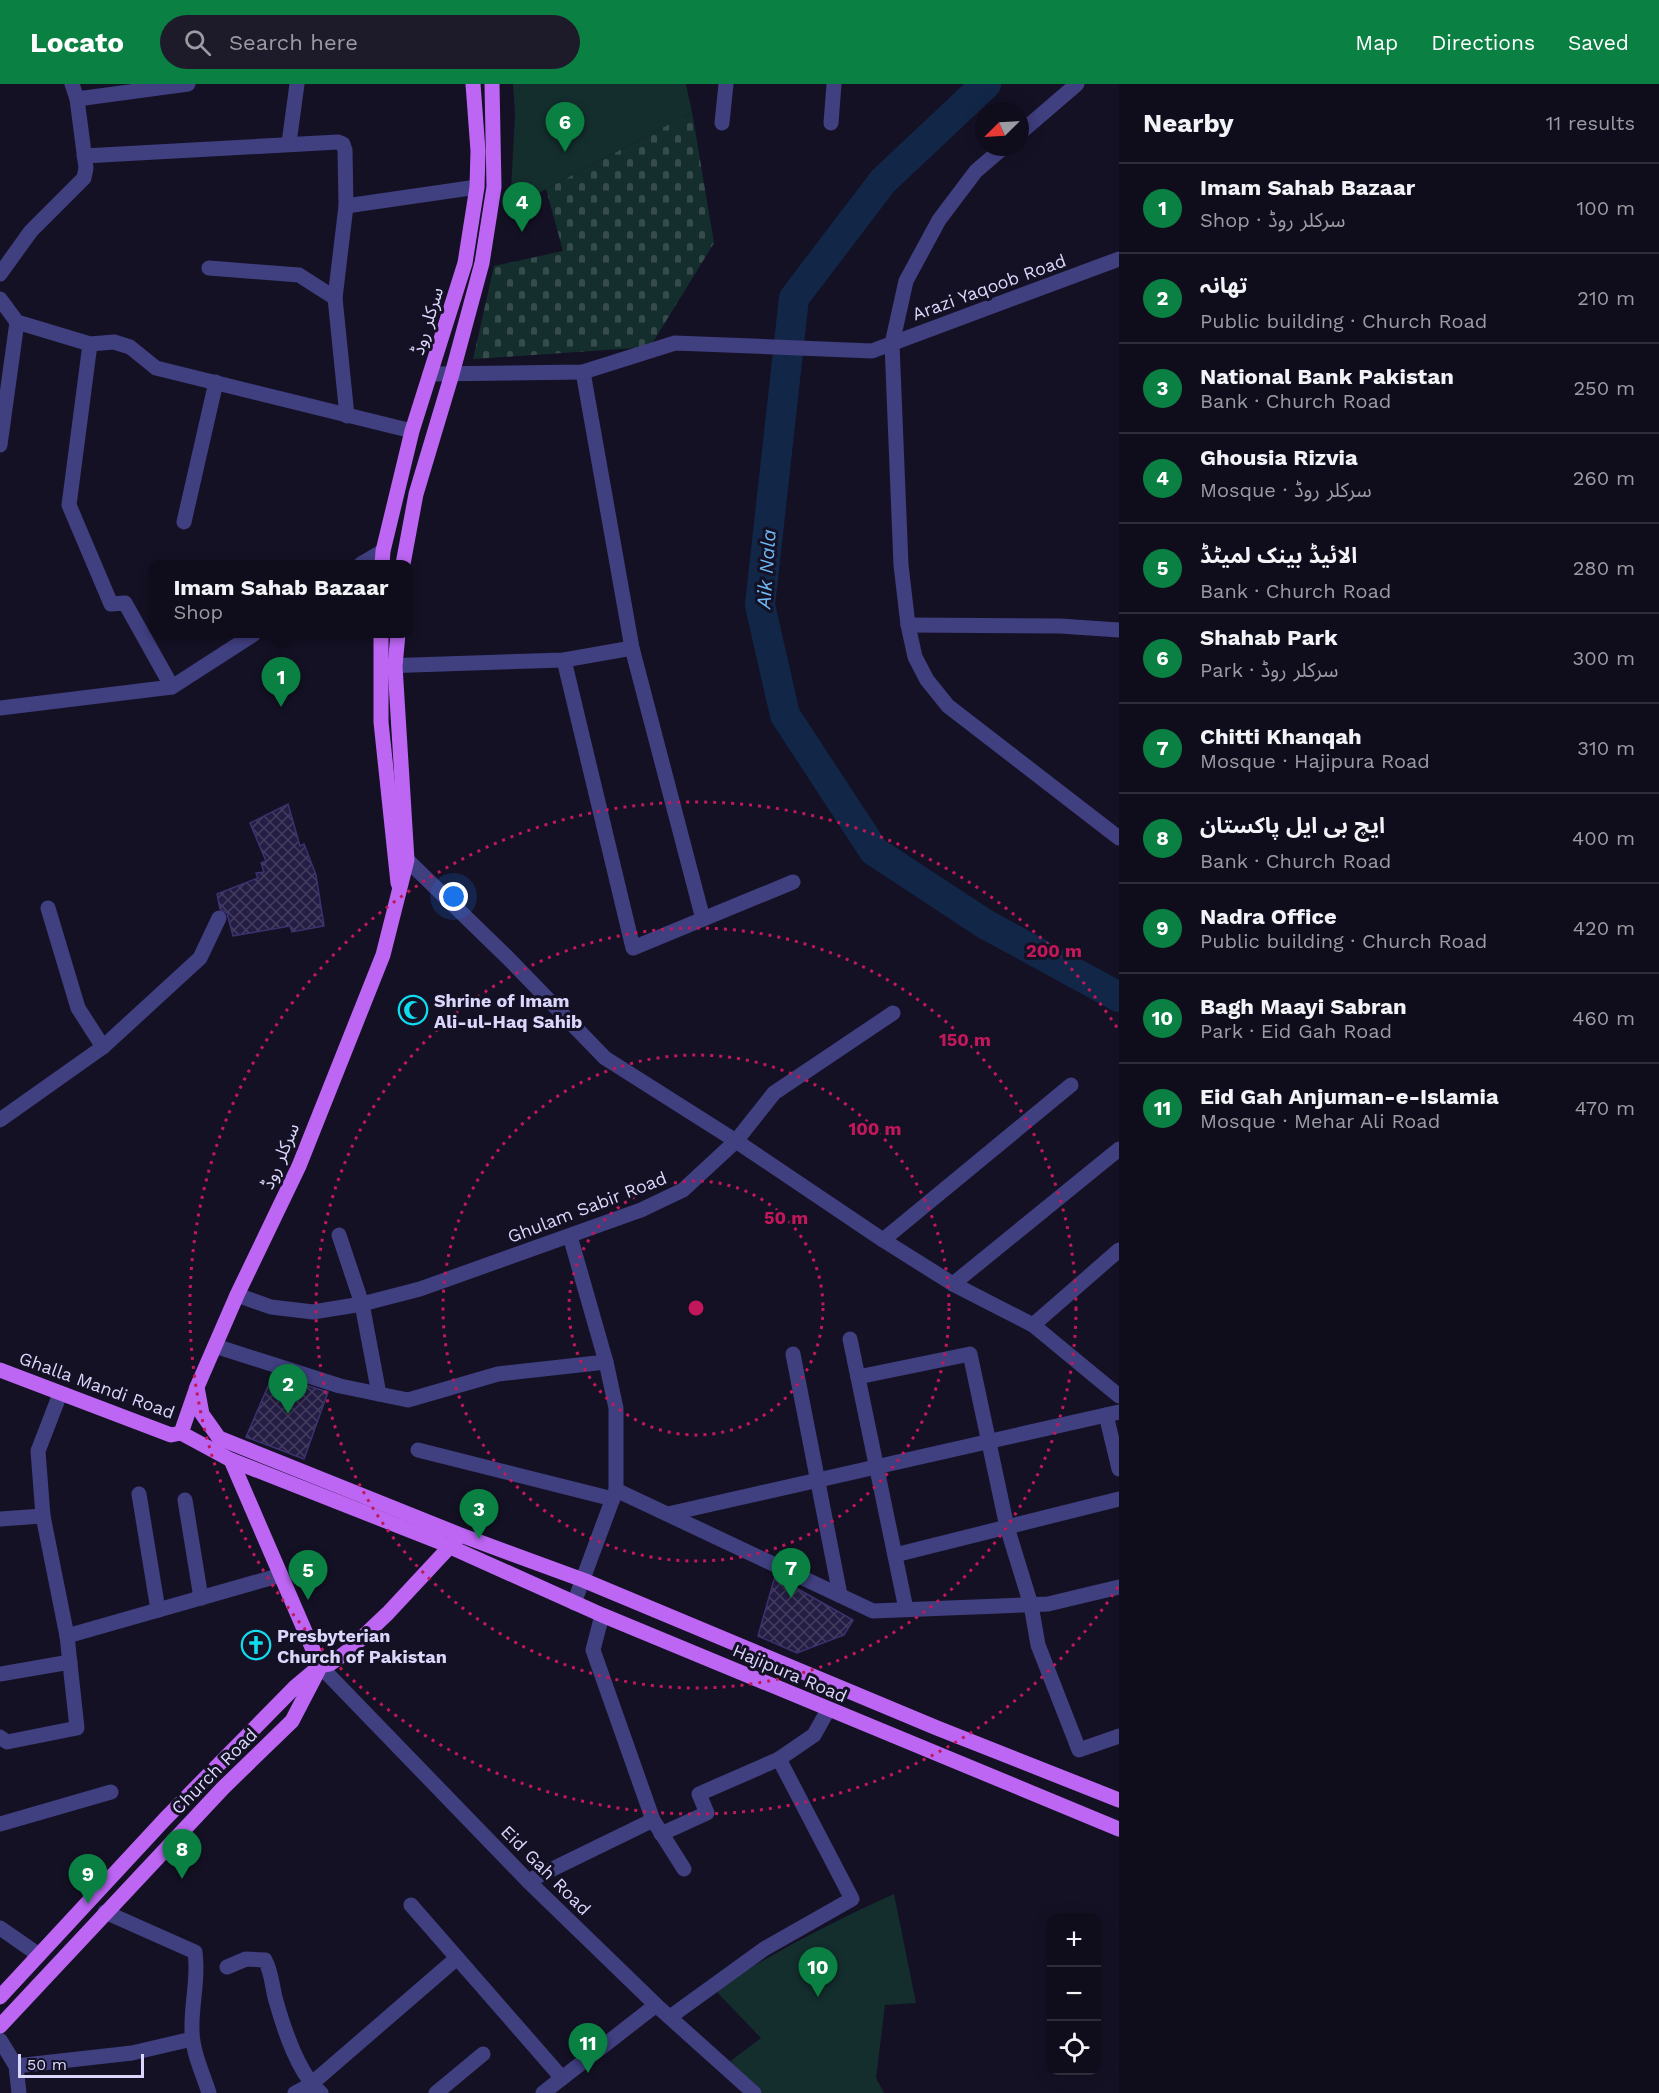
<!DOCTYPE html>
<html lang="en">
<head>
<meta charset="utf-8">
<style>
  body { margin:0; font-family:"Work Sans","Noto Sans Arabic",sans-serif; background:#1d1b29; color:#f1f3f6 }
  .controls { position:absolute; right:18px; bottom:18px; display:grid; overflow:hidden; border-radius:12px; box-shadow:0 3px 15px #0003 }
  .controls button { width:54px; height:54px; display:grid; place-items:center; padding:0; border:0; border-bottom:2px solid #2f2d3b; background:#0f0d1c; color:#f1f3f6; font:30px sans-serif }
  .compass { position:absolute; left:975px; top:18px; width:54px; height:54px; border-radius:50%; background:#0f0d1c; box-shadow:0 3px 15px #0003; rotate:246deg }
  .scale { position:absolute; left:18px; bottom:15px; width:126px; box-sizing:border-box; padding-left:6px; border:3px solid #dbd7fc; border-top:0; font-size:16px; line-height:21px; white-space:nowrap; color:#dbd7fc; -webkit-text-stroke:4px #141125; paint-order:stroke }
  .you { position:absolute; left:454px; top:813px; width:21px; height:21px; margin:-15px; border:4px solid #fff; border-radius:50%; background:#1a73e8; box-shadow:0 0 0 9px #1a73e833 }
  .badge { display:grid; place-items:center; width:39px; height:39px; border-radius:50%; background:#0b8043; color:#fff; font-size:20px; font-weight:700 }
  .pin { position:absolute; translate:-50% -50px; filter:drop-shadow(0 2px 3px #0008) }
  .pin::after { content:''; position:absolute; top:32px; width:21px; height:18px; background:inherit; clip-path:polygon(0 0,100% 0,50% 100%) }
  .popup { position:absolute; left:149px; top:476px; width:264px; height:78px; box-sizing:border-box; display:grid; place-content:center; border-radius:12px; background:#0f0d1c; filter:drop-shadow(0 2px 4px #0005); font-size:20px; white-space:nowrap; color:#9b9ca3 }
  .popup b { font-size:22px; color:#f1f3f6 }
  .popup::after { content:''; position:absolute; left:50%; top:100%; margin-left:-12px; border:12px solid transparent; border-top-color:#0f0d1c }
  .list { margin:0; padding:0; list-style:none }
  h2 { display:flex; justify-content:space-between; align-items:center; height:78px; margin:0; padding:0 24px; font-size:26px }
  h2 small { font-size:20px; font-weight:400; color:#9b9ca3 }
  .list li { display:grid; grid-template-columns:39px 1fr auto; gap:18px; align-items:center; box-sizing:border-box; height:90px; padding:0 24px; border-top:2px solid #2f2d3b }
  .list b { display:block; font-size:22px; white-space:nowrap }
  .list p { margin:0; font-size:20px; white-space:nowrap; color:#9b9ca3 }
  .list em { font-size:20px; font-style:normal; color:#9b9ca3 }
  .icon { flex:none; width:33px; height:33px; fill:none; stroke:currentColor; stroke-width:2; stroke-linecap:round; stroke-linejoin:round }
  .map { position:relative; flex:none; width:1119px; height:2009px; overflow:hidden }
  header { display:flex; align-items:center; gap:36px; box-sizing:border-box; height:84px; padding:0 30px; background:#0b8043; color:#fff }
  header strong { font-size:28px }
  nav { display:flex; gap:33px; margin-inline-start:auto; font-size:21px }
  .search { width:420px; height:54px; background:#1d1b29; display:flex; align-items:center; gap:15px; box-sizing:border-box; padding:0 21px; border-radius:33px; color:#9b9ca3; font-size:22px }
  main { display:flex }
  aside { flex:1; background:#0f0d1c }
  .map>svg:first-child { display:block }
  .cemetery { fill:url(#cemetery-stones) }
  .park { fill:#142e2d }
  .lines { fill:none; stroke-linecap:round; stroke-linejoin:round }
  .river { stroke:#122748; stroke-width:30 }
  .building { fill:url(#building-cross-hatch); stroke:#3d326f; stroke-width:1.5 }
  .minor { stroke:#403f80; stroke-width:15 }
  .major { stroke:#bd66f4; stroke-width:15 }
  .ring { fill:none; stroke:#c2185b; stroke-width:3; stroke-dasharray:3 6 }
  .labels { text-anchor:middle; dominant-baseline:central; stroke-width:6; stroke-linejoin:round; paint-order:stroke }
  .street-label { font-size:18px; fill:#dbd7fc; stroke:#141125 }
  .poi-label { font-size:18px; font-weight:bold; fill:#dbd7fc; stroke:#141125; text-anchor:start }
  .water-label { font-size:20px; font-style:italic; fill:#6db8f5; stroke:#141125 }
  .centre { fill:#c2185b; stroke:#141125; stroke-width:3 }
  .ring-label { font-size:18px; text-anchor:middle; font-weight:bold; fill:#c2185b; stroke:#141125; stroke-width:6; stroke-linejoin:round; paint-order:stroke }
</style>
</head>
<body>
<header>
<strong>Locato</strong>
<div class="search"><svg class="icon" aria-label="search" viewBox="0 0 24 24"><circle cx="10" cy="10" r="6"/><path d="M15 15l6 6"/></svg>Search here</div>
<nav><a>Map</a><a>Directions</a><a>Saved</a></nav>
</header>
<main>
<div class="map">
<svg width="1119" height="2009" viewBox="0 0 1119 2009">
  <defs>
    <pattern id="cemetery-stones" width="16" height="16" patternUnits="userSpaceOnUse" patternTransform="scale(1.5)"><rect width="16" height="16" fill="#142e2d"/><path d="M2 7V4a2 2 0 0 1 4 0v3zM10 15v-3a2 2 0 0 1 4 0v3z" fill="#364c4c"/></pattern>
    <pattern id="building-cross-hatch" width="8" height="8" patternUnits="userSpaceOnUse" patternTransform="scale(1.5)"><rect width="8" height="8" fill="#251e44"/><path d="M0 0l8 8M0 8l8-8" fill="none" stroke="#443e60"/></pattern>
  </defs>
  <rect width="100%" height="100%" fill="#141125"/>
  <path class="cemetery" d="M692,28L714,159L650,263L473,275L494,182L563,167L546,105Z"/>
  <g class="park">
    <path d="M513,0H686L692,28L510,124L515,30Z"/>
    <path d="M894,1810L916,1919L885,1921L876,1994L884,2009H754L724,1982L761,1954L715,1906C772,1869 832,1838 894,1810Z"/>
  </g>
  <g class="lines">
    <path class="river" d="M986,0L883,97L794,214L760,521L785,631L874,767L985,840L1119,913"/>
  </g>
  <g class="building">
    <path d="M288,720L300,762L304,760L316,791L324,842L292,848L290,842L233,852L227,829L220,825L217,810L258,794L256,789L264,788L261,779L266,777L250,739Z"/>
    <path d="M273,1291L328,1308L304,1375L246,1353Z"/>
    <path d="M775,1492L853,1536L844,1551L797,1569L758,1552Z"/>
  </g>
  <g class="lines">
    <g class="minor">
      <path d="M77,15L188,0"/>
      <path d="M722,39L726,0"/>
      <path d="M831,39L834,0"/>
      <path d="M1020,49L1077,0"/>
      <path d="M289,59L297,0"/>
      <path d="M1004,63L976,87L939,136L906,197L892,260L901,481L908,541L915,573L927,596L948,622L1119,754"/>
      <path d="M84,72L338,58L343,60L345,66L346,122L335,214L347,332"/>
      <path d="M346,122L477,103"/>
      <path d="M209,184L299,191L335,214"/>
      <path d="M0,190L31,147L84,94L86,84L77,15L72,0"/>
      <path d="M0,215L17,238L90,260L114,258L130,263L156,284L412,347"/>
      <path d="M90,260L69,421L111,520L125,519L172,603"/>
      <path d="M583,288L632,564L703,835"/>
      <path d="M430,290L583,288L675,259L872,267L1119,175"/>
      <path d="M0,361L17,238"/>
      <path d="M184,438L216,298"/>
      <path d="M361,480L383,467"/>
      <path d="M908,541L1060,542L1119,546"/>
      <path d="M564,576L633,864L793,798"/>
      <path d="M383,582L564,576L632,564"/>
      <path d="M0,624L172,603L254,550"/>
      <path d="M400,769L507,873L605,974L736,1057L883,1156L953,1200L1033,1241L1119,1312"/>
      <path d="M48,824L78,924L103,963"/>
      <path d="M0,1036L103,963L200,874L219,834"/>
      <path d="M339,1151L362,1220L379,1310"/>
      <path d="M570,1152L606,1278L616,1324V1406L574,1519"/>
      <path d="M883,1156L1071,1001"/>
      <path d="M953,1200L1119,1065"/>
      <path d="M237,1211L271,1223L313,1228L362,1220L420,1205L641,1126L683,1106L736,1057L774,1009L893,929"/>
      <path d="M1033,1241L1119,1166"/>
      <path d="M850,1255L906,1525"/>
      <path d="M215,1262L340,1302L408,1316L498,1290L606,1278"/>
      <path d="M793,1270L840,1511"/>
      <path d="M858,1293L970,1270L1007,1443L1031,1521L1038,1561L1079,1666L1119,1652"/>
      <path d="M1106,1331L1119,1385"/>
      <path d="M418,1366L613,1415"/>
      <path d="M616,1406L873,1527L1048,1520L1119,1503"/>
      <path d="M139,1410L158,1526"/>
      <path d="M185,1416L201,1514"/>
      <path d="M668,1430L1119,1328"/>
      <path d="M0,1435L43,1432"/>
      <path d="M895,1471L1119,1415"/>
      <path d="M602,1531L593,1566L653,1736L684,1785"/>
      <path d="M67,1552L281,1491"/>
      <path d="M320,1582L528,1797L656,1921L754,2009"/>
      <path d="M0,1590L70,1578"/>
      <path d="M0,1653L7,1658L77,1644L67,1552L43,1432L38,1367L60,1310"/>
      <path d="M0,1740L111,1708"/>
      <path d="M661,1750L707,1729L699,1710L779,1675L814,1651L828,1626"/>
      <path d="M528,1797L653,1736"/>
      <path d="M411,1821L562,1994"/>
      <path d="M105,1828L195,1868C199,1895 191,1920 192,1946C192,1967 203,1990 209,2009"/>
      <path d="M0,1844L39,1871"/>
      <path d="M227,1883L246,1875L265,1876C272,1889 272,1903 276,1917C284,1945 298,1990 321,2009"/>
      <path d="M670,1933L764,1865L852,1815L779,1675"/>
      <path d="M0,1956L16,1982L19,2009"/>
      <path d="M16,1982L132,1969L192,1955"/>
      <path d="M295,2009L310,2001L457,1874"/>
      <path d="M436,2009L483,1970"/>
      <path d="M543,2009L656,1921"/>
    </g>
    <g class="major">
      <path d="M382,480L383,467L412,347L465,179L477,103L478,67L473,0"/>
      <path d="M403,480L416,410L452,290L482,179L494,103L492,0"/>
      <path d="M381,550V638L398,799"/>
      <path d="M0,1286L171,1351L181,1349"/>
      <path d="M197,1303L202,1330L219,1354L458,1450L583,1496L937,1644L1119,1716"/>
      <path d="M181,1349L231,1376L437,1457L602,1531L1119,1745"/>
      <path d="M181,1349L197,1303L237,1211L299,1082L383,871L407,776L395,582L398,550"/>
      <path d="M231,1376L320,1582"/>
      <path d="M0,1913L165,1735L295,1603L320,1582L330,1580L349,1566L388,1529L456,1456"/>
      <path d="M0,1942L223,1704L292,1637L318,1587"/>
    </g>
  </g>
  <g class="ring">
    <circle cx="696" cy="1224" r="127"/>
    <circle cx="696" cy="1224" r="253"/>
    <circle cx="696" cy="1224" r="380"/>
    <path d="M1118 1503A506 506 0 1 1 1118 945"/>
  </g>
  <defs>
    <g id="mosque-ring" transform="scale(1.5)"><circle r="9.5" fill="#141125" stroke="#11dcee" stroke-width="1.5"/><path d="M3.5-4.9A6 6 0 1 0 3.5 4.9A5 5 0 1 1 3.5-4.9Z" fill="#11dcee"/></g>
    <g id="church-ring" transform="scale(1.5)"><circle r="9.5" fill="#141125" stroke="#11dcee" stroke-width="1.5"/><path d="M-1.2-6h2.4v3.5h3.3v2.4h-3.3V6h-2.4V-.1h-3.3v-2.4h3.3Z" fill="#11dcee"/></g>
  </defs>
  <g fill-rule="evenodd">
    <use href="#mosque-ring" x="413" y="926"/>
    <use href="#church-ring" x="256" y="1561"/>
  </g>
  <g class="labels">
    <g class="street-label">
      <text transform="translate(989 203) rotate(-20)">Arazi Yaqoob Road</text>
      <text transform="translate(427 237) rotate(-73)">سرکلر روڈ</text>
      <text transform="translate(280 1072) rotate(-67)">سرکلر روڈ</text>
      <text transform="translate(587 1123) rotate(-21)">Ghulam Sabir Road</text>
      <text transform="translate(97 1301) rotate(20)">Ghalla Mandi Road</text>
      <text transform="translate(790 1589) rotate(23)">Hajipura Road</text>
      <text transform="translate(214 1687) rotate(-45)">Church Road</text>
      <text transform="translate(546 1786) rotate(45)">Eid Gah Road</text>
    </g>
    <g class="poi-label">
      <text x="434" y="916">Shrine of Imam<tspan x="434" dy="21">Ali-ul-Haq Sahib</tspan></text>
      <text x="277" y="1551">Presbyterian<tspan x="277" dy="21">Church of Pakistan</tspan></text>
    </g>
    <g class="water-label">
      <text transform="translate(766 485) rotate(-86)">Aik Nala</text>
    </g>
  </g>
  <circle cx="696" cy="1224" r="9" class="centre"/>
  <g class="ring-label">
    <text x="1054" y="873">200 m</text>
    <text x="965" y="962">150 m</text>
    <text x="875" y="1051">100 m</text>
    <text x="786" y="1140">50 m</text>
  </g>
</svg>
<div class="controls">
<button>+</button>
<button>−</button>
<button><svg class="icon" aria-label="locate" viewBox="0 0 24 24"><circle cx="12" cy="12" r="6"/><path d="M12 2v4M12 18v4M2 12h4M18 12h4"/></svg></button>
</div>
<svg class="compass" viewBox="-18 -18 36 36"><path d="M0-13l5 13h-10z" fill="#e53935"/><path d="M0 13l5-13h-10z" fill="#9b9ca3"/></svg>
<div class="scale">50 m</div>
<div class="you"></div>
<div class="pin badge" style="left:281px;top:623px">1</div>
<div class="popup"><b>Imam Sahab Bazaar</b>Shop</div>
<div class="pin badge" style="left:288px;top:1330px">2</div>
<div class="pin badge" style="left:479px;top:1455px">3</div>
<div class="pin badge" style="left:522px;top:148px">4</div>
<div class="pin badge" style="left:308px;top:1516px">5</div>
<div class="pin badge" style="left:565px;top:68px">6</div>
<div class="pin badge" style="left:791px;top:1514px">7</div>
<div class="pin badge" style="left:182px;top:1795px">8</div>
<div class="pin badge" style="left:88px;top:1820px">9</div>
<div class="pin badge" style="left:818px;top:1913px">10</div>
<div class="pin badge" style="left:588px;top:1989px">11</div>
</div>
<aside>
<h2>Nearby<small>11 results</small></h2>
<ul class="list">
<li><span class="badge">1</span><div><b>Imam Sahab Bazaar</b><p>Shop · سرکلر روڈ</p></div><em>100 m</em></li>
<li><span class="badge">2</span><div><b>تھانہ</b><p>Public building · Church Road</p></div><em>210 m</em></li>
<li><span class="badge">3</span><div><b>National Bank Pakistan</b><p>Bank · Church Road</p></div><em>250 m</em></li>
<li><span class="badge">4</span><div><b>Ghousia Rizvia</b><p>Mosque · سرکلر روڈ</p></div><em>260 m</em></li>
<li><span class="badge">5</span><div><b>الائیڈ بینک لمیٹڈ</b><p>Bank · Church Road</p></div><em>280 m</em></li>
<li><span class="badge">6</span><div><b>Shahab Park</b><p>Park · سرکلر روڈ</p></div><em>300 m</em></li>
<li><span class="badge">7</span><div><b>Chitti Khanqah</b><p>Mosque · Hajipura Road</p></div><em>310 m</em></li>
<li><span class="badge">8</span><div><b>ایچ بی ایل پاکستان</b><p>Bank · Church Road</p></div><em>400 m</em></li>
<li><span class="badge">9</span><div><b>Nadra Office</b><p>Public building · Church Road</p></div><em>420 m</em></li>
<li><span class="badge">10</span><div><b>Bagh Maayi Sabran</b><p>Park · Eid Gah Road</p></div><em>460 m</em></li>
<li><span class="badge">11</span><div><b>Eid Gah Anjuman-e-Islamia</b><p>Mosque · Mehar Ali Road</p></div><em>470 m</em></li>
</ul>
</aside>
</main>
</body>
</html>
